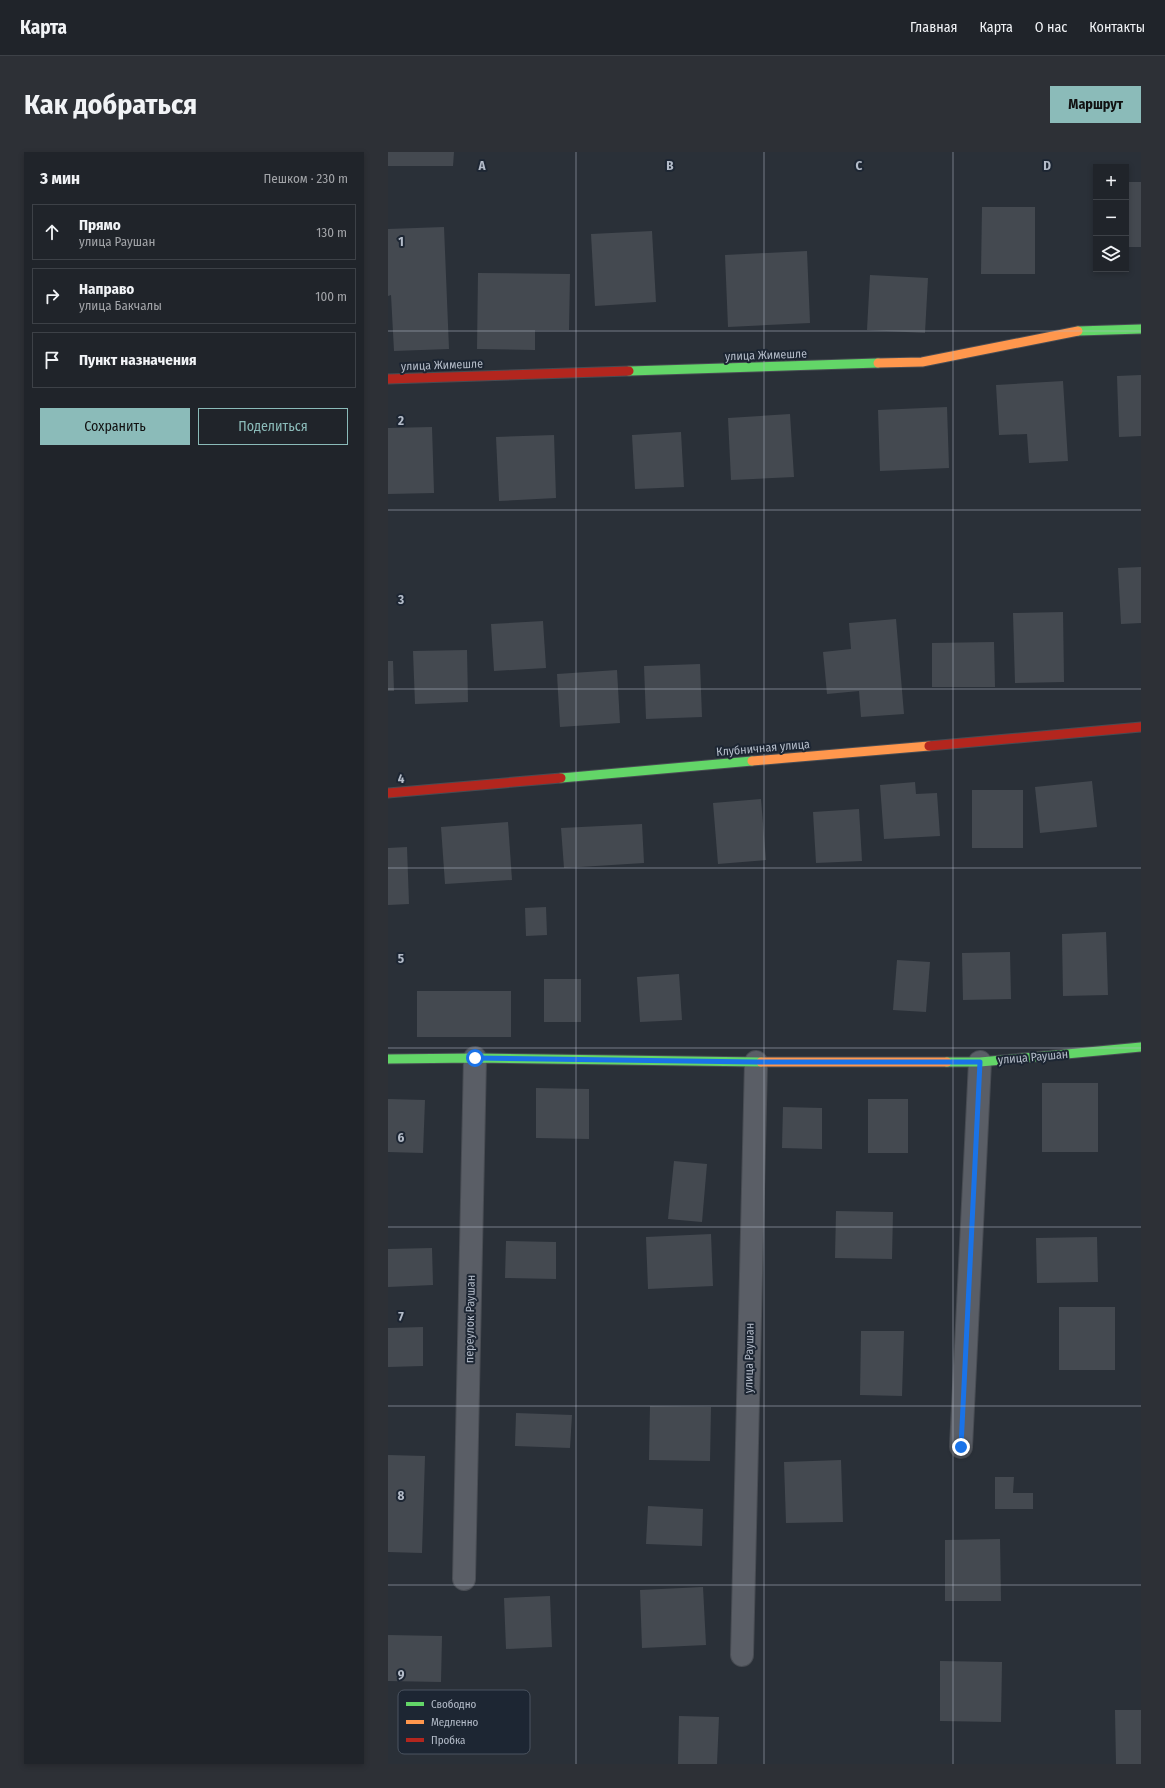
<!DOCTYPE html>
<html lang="ru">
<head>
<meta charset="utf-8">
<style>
  body { margin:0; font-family:"Fira Sans Condensed",sans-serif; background:#2d3036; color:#f1f3f6 }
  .controls { position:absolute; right:12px; top:12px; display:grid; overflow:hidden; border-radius:0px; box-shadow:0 2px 6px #0003 }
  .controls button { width:36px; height:36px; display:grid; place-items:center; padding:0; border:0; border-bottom:1px solid #3d4147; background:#20242a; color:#f1f3f6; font:20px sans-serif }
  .stop { position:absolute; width:12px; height:12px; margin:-9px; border:3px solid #1a73e8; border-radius:50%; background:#fff }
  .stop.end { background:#1a73e8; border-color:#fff; box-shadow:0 1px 4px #0008 }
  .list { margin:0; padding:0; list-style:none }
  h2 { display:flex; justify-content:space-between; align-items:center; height:52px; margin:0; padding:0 16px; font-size:17px }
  h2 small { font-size:13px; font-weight:400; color:#a2a4a8 }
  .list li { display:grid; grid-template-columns:26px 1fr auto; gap:12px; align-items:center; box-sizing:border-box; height:56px; margin:0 8px 8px; padding:0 8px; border:1px solid #3d4147; border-radius:0px }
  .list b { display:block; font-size:15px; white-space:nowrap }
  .list p { margin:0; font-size:13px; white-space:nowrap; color:#a2a4a8 }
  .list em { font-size:13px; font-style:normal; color:#a2a4a8 }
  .actions { display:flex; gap:8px; padding:12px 16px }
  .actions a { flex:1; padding:9px 0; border:1px solid #8bbbb9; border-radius:0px; text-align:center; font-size:14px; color:#8bbbb9 }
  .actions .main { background:#8bbbb9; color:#111 }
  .icon { flex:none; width:22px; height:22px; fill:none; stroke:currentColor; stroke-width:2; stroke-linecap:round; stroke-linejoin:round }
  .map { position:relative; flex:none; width:753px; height:1612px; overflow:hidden; border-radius:0px }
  header { display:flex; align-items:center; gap:24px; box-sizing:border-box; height:56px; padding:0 20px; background:#20242a; border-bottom:1px solid #3d4147 }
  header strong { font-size:19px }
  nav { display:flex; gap:22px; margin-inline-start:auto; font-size:14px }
  .intro { display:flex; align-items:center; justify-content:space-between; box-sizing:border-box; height:96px; padding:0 24px }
  h1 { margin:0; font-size:28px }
  .button { padding:10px 18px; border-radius:0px; background:#8bbbb9; color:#111; font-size:14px; font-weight:700 }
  main { display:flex; gap:24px; padding:0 24px }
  aside { flex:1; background:#20242a; border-radius:0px; box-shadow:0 2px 6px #0003 }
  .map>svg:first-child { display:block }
  .building { fill:#444950 }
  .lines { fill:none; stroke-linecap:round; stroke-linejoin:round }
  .street-casing { stroke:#484c53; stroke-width:24 }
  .fast-casing { stroke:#484c53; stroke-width:11 }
  .slow-casing { stroke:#484c53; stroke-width:11 }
  .jam-casing { stroke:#484c53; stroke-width:11 }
  .street { stroke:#5a5e66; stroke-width:22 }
  .fast { stroke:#63d668; stroke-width:9 }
  .slow { stroke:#ff974d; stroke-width:9 }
  .jam { stroke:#b3261e; stroke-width:9 }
  .route { stroke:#1a73e8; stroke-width:5 }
  .grid { fill:none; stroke:#b4bcc9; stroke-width:1; stroke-opacity:0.55 }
  .labels { text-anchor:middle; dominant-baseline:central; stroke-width:4; stroke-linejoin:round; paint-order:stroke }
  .street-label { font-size:12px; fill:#b4bcc9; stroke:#1d2633 }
  .key { fill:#1d2633; stroke:#4a5360; stroke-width:1 }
  .key-label { font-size:11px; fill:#b4bcc9 }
  .grid-label { font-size:13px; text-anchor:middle; font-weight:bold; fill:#b4bcc9; stroke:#1d2633; stroke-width:4; stroke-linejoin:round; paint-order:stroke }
</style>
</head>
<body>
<header>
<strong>Карта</strong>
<nav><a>Главная</a><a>Карта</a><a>О нас</a><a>Контакты</a></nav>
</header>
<div class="intro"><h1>Как добраться</h1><a class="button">Маршрут</a></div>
<main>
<aside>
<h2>3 мин<small>Пешком · 230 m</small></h2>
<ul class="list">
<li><svg class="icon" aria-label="ahead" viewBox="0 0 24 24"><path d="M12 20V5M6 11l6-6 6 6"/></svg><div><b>Прямо</b><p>улица Раушан</p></div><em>130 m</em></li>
<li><svg class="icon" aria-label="right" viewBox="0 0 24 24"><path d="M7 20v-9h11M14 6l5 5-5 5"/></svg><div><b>Направо</b><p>улица Бакчалы</p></div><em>100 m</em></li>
<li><svg class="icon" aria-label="arrive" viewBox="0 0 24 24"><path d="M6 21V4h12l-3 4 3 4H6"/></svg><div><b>Пункт назначения</b></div></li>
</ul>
<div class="actions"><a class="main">Сохранить</a><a>Поделиться</a></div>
</aside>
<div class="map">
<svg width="753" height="1612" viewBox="0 0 753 1612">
  <rect width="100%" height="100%" fill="#2a3038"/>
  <g class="building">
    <path d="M0,0H66L65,14H0Z"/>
    <rect x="738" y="30" width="15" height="65"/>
    <path d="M594,55H647V122H593Z"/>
    <path d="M56,75L61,197L6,199L3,143L0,144V77Z"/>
    <path d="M264,79L268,150L207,154L203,82Z"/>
    <path d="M419,99L422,171L340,175L337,103Z"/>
    <path d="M90,121L182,122L181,178H147V198L89,197Z"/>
    <path d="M482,123L540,126L537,181L479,178Z"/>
    <path d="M753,223V284L731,285L729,224Z"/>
    <path d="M675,229L680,309L641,311L639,282L611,283L608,233Z"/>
    <path d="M559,255L561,316L492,319L490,258Z"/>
    <path d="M402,262L406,325L343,328L340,266Z"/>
    <path d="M44,275L46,341L0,342V276Z"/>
    <path d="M293,280L296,335L247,337L244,283Z"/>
    <path d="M166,283L168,346L111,349L108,285Z"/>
    <path d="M753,415V471L733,472L730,416Z"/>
    <path d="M675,460L676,530L627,531L625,461Z"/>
    <path d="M508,467L516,562L473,565L471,539L439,542L435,500L463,497L461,471Z"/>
    <path d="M155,469L158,516L106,519L103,472Z"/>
    <path d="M606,490L607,535H544V491Z"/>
    <path d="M79,498L80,550L27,552L25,499Z"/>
    <path d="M0,509H5L6,539H0Z"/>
    <path d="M312,512L314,565L258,567L256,514Z"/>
    <path d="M229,518L232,571L172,575L169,522Z"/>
    <path d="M704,629L709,675L652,681L647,635Z"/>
    <path d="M527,630L528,642L549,641L552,684L496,687L492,633Z"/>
    <rect x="584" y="638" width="51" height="58"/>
    <path d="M373,647L378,708L330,712L325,651Z"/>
    <path d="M471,657L474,709L428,711L425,660Z"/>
    <path d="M120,670L124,728L57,732L53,675Z"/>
    <path d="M254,672L256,711L176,716L173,676Z"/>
    <path d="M19,695L21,752L0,753V696Z"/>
    <path d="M158,755L159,783L138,784L137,756Z"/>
    <path d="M718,780L720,843L675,844L674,782Z"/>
    <path d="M622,800L623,847L575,848L574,801Z"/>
    <path d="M509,808L542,810L538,860L505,858Z"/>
    <path d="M291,822L294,868L252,870L249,825Z"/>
    <rect x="156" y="827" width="37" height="43"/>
    <rect x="29" y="839" width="94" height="46"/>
    <rect x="654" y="931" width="56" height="69"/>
    <path d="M148,936L201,937V987L148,986Z"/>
    <path d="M0,947L37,948L35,1001L0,1000Z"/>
    <rect x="480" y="947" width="40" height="54"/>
    <path d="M395,955L434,956V997L394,996Z"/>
    <path d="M286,1009L319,1012L314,1070L280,1067Z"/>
    <path d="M448,1059L505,1060L504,1107L447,1106Z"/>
    <path d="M323,1082L325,1134L260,1137L258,1085Z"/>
    <path d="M709,1085L710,1130L649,1131L648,1086Z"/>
    <path d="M118,1089L168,1090V1127L117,1126Z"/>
    <path d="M44,1096L45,1133L0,1135V1097Z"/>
    <rect x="671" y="1155" width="56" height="63"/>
    <path d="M35,1175V1214L0,1215V1176Z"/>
    <path d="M473,1179H516L514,1244L472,1243Z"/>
    <path d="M262,1254L323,1255L322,1309L261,1308Z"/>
    <path d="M128,1261L184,1263L182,1296L127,1294Z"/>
    <path d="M0,1303L37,1304L34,1401L0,1400Z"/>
    <path d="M453,1308L455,1370L398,1371L396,1310Z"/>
    <path d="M607,1325H626L625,1341H645V1357H607Z"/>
    <path d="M260,1354L315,1357L314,1394L258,1392Z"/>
    <path d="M612,1387L613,1449H557V1388Z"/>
    <path d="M315,1435L318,1493L254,1496L252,1438Z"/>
    <path d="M162,1444L164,1495L118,1497L116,1446Z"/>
    <path d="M0,1483L54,1484L53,1530L0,1529Z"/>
    <path d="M552,1509L614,1510L613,1570L552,1569Z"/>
    <path d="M727,1558H753V1612H728Z"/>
    <path d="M291,1564L331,1565L329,1612H290Z"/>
  </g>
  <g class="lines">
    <g class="street-casing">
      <g id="street">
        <path d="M573,1295L592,910"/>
        <path d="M76,1427L87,906"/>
        <path d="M354,1503L368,910"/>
      </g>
    </g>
    <g class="fast-casing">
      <g id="fast">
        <path d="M690,179L753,177"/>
        <path d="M241,219L490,211"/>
        <path d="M173,626L364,609"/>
        <path d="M0,907L87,906L373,910"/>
        <path d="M559,910H592L753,895"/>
      </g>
    </g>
    <g class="slow-casing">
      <g id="slow">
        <path d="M490,211L534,210L690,179"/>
        <path d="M364,609L541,594"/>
        <path d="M373,910H559"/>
      </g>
    </g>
    <g class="jam-casing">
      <g id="jam">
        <path d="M0,227L241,219"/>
        <path d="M541,594L753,575"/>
        <path d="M0,641L173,626"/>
      </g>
    </g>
    <use href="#street" class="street"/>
    <use href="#fast" class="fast"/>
    <use href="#slow" class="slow"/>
    <use href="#jam" class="jam"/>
  </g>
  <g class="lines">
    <path class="route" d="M87,906L368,910H592L573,1295"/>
  </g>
  <path class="grid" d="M188,0V1612M376,0V1612M565,0V1612M0,179H753M0,358H753M0,537H753M0,716H753M0,896H753M0,1075H753M0,1254H753M0,1433H753"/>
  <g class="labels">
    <g class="street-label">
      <text transform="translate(378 203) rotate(-2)">улица Жимешле</text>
      <text transform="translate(54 213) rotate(-2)">улица Жимешле</text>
      <text transform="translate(375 596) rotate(-5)">Клубничная улица</text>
      <text transform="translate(645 905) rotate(-5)">улица Раушан</text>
      <text transform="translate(82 1167) rotate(-89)">переулок Раушан</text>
      <text transform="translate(361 1206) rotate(-89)">улица Раушан</text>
    </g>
  </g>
  <rect x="10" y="1538" width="132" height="64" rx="6" class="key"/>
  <rect x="18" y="1550" width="18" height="4" fill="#63d668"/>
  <rect x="18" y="1568" width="18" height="4" fill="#ff974d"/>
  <rect x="18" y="1586" width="18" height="4" fill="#b3261e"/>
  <g class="key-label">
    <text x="43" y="1556">Свободно</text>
    <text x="43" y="1574">Медленно</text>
    <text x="43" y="1592">Пробка</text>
  </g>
  <g class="grid-label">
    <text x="94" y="18">A</text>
    <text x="282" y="18">B</text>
    <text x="471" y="18">C</text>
    <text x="659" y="18">D</text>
    <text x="13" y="94">1</text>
    <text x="13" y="273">2</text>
    <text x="13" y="452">3</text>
    <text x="13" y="631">4</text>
    <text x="13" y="811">5</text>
    <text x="13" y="990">6</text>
    <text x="13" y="1169">7</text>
    <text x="13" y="1348">8</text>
    <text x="13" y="1527">9</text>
  </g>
</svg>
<div class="controls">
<button>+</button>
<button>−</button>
<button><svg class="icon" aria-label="layers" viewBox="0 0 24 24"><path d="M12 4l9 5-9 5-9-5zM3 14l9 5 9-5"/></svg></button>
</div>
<div class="stop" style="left:87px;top:906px"></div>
<div class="stop end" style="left:573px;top:1295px"></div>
</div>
</main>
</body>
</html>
